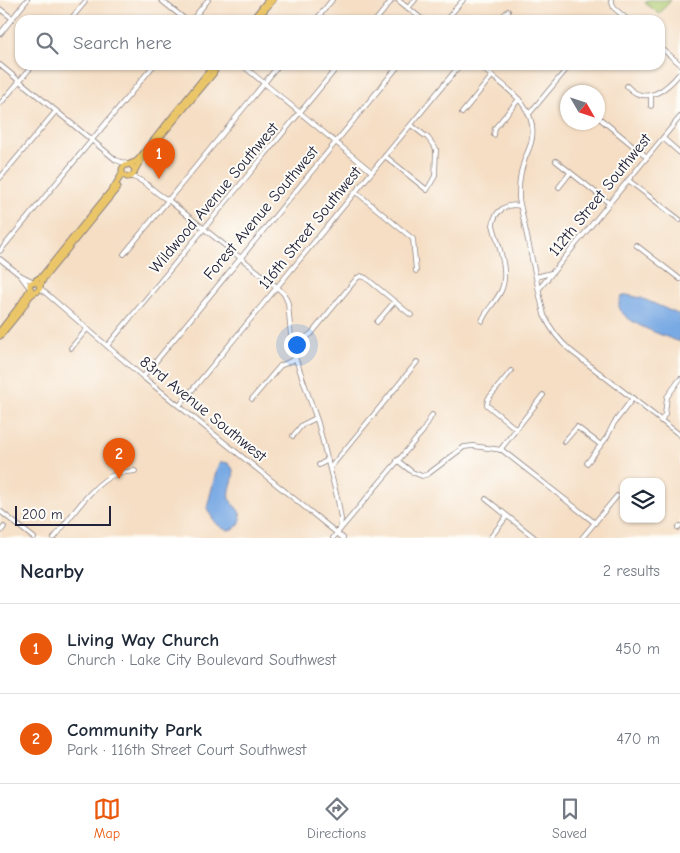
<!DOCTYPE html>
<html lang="en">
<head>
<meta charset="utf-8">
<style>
  body { margin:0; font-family:"Comic Neue",sans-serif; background:#f2f2f3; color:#1f2937 }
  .controls { position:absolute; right:15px; bottom:15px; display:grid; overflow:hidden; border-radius:10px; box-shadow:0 1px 4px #0004 }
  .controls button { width:45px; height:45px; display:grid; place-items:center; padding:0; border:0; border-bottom:1px solid #e0e1e3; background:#fff; color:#1f2937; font:25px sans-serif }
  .compass { position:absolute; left:560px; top:85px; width:45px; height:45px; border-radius:50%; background:#fff; box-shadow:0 1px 4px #0004; rotate:129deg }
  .scale { position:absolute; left:15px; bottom:12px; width:96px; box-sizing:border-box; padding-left:5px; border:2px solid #22223b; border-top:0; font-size:14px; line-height:18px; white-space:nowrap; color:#22223b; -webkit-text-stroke:4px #fdfcf7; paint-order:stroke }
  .you { position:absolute; left:296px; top:344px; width:18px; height:18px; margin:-12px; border:4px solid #fff; border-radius:50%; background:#1a73e8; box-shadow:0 0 0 8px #1a73e833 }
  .badge { display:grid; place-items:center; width:32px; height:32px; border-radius:50%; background:#ea580c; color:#fff; font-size:16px; font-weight:700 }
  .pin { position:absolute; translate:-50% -41px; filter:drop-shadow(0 1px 2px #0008) }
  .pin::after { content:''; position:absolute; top:26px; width:18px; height:15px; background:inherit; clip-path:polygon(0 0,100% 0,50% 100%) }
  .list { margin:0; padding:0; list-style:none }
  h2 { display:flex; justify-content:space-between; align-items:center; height:65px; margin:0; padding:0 20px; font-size:21px }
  h2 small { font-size:16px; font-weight:400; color:#747a83 }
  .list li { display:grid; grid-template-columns:32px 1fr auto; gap:15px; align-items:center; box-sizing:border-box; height:90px; padding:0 20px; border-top:1px solid #e0e1e3 }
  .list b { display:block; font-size:19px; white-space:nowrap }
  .list p { margin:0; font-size:16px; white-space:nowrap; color:#747a83 }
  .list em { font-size:16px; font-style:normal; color:#747a83 }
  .icon { flex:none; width:28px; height:28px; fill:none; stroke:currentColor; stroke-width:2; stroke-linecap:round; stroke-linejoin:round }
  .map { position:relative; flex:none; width:680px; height:538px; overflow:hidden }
  .search { position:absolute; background:#fff; box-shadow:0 1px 4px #0004; left:15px; right:15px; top:15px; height:55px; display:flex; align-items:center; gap:12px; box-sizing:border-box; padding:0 18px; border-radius:15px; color:#747a83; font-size:19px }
  .sheet { height:245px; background:#fff }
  nav { display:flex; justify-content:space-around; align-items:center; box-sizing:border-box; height:70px; border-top:1px solid #e0e1e3; background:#fff; font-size:14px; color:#747a83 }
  nav a { display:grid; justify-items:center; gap:2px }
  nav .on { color:#ea580c }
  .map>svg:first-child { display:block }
  .green { fill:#b0cc72; stroke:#697756 }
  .water { fill:#7aaae4; stroke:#4e6690 }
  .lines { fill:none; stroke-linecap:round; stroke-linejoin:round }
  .minor-casing { stroke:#8c8080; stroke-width:5.5 }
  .major-casing { stroke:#8c8080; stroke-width:7 }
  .minor { stroke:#fff; stroke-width:4 }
  .major { stroke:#ebc669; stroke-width:5 }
  .labels { text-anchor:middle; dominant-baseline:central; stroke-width:4; stroke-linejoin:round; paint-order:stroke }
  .street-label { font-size:16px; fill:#22223b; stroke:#fdfcf7 }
</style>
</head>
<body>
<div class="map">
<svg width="680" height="538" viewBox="0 0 680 538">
  <rect width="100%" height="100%" fill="#fdfcf7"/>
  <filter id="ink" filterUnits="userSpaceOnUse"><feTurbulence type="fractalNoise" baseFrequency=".02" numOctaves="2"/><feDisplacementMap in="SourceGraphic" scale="10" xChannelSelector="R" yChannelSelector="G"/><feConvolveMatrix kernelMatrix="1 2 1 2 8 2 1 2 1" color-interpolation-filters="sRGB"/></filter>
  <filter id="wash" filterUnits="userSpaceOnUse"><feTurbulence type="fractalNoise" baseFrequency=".0096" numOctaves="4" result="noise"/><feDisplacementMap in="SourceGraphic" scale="20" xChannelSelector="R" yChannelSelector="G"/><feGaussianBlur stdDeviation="1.12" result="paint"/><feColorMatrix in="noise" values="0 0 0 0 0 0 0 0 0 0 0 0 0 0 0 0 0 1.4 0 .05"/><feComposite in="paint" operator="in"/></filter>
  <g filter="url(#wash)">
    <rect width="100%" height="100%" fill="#f5dec4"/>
    <path class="green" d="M648,0H671L659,14L645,3Z"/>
    <g class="water">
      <path d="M627,295L641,298L680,315V342C667,337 625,323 620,309C618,305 619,301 621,297Z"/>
      <path d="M221,462L228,463C241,475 227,484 230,499C232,506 241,509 241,519C240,523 238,526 235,528C222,536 211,517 207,508L217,468Z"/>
    </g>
  </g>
  <g filter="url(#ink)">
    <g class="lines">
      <g class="minor-casing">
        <g id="minor">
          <path d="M161,0L186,20"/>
          <path d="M398,0L423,20"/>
          <path d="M611,0L614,8L628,20"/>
          <path d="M408,8L415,0"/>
          <path d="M0,9L12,18"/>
          <path d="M70,20L85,2"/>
          <path d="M192,20L208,0"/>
          <path d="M316,20L332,0"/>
          <path d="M376,20L392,0"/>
          <path d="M446,20L463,0"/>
          <path d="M499,20L508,11"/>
          <path d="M0,34L27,0"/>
          <path d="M660,47L680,64"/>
          <path d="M0,65L116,160L127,164"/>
          <path d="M242,65L372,172"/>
          <path d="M478,65C502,85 541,106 531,143C529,150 525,157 523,165C519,176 519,187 519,199L544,315C551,330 558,340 571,351L680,435"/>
          <path d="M627,86C646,107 667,89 680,73"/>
          <path d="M0,104L33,65"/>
          <path d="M651,106V95"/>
          <path d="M462,113L492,76"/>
          <path d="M529,114L570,65"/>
          <path d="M598,117L647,157"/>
          <path d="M494,135L495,128L519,99"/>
          <path d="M663,138L680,153"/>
          <path d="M385,156L427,190L435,176L436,149L428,138L411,125"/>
          <path d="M556,161L609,203"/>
          <path d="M132,177C145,179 155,194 168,200L277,287L284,294L288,303L292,348L318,423L338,501L341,519L340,529"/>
          <path d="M0,178L56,111"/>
          <path d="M628,180L680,220"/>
          <path d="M559,187L570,173"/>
          <path d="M356,192L413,239L416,271"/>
          <path d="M636,245L680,279"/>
          <path d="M0,251L154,65"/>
          <path d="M124,254L279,65"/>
          <path d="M0,259L20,275L29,287"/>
          <path d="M20,275L34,282"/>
          <path d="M536,277L551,273"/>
          <path d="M40,288L143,377L343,538"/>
          <path d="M539,289L680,117"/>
          <path d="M482,321C486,310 496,302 501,291C510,272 498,245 493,225C494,211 507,203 520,206"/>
          <path d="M377,322L395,301"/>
          <path d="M292,342L305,338L311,334L357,278L361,276L366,278L411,315"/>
          <path d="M107,346L339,65"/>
          <path d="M71,348L87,329"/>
          <path d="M511,371L488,399L487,405L516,429"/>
          <path d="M143,377L399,65"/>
          <path d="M252,399L280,366L295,359"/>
          <path d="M179,406L460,65"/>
          <path d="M661,421L665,414L667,397L680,379"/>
          <path d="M293,436L302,425L316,418"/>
          <path d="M564,442L577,427L601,445"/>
          <path d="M500,450L543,395"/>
          <path d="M397,460L412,472L422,476L428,474L464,447L473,446L502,450L595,523"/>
          <path d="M587,463L607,437L614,423L633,398"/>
          <path d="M319,465L328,460"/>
          <path d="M330,468L417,362"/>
          <path d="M486,499L535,538"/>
          <path d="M0,511L34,538"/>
          <path d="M678,528L680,526"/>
          <path d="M0,532L4,527"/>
          <path d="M54,538C69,520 93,482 116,474C121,472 129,472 135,471"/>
          <path d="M333,538L423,431L432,415"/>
          <path d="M490,538L507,516"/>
          <path d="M582,538L617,496"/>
        </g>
      </g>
      <g class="major-casing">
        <g id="major">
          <path d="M252,20L268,0"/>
          <path d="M256,20L273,0"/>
          <path d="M130,164L137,161L214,65"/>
          <path d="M135,170L141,160L213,74L218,65"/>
          <path d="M35,282L39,284L40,288L37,292H33L30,289V284L42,276L114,187L122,174V169L124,166L130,164L135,169C135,174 132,177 127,177L122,174"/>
          <path d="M40,286L44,278L118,187"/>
          <path d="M0,331L21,304L30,289"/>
          <path d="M0,336L22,309L30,296L35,292"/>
        </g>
      </g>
      <use href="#minor" class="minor"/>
      <use href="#major" class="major"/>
    </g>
  </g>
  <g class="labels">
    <g class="street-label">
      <text transform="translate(600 195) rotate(-51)">112th Street Southwest</text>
      <text transform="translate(214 198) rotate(-50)">Wildwood Avenue Southwest</text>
      <text transform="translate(261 213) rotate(-50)">Forest Avenue Southwest</text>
      <text transform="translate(310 228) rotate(-51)">116th Street Southwest</text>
      <text transform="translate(203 409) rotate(39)">83rd Avenue Southwest</text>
    </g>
  </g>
</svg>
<div class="controls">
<button><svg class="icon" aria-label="layers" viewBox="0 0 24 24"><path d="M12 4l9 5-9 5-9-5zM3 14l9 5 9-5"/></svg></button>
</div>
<svg class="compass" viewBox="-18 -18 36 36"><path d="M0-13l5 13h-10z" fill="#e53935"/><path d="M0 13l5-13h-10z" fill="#747a83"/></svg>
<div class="scale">200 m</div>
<div class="you"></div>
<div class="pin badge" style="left:159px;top:179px">1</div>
<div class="pin badge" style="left:119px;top:479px">2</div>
<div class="search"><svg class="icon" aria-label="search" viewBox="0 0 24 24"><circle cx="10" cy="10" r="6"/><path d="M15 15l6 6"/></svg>Search here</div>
</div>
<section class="sheet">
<h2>Nearby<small>2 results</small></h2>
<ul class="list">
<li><span class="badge">1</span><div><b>Living Way Church</b><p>Church · Lake City Boulevard Southwest</p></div><em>450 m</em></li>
<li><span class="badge">2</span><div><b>Community Park</b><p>Park · 116th Street Court Southwest</p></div><em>470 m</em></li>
</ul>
</section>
<nav>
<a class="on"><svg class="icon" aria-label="map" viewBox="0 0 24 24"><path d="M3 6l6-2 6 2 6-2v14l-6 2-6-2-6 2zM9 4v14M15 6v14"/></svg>Map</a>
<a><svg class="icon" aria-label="directions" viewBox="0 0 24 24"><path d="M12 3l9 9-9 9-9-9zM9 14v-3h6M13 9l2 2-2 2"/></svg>Directions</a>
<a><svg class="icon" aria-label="saved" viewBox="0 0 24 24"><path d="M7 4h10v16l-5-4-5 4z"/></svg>Saved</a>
</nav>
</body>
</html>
